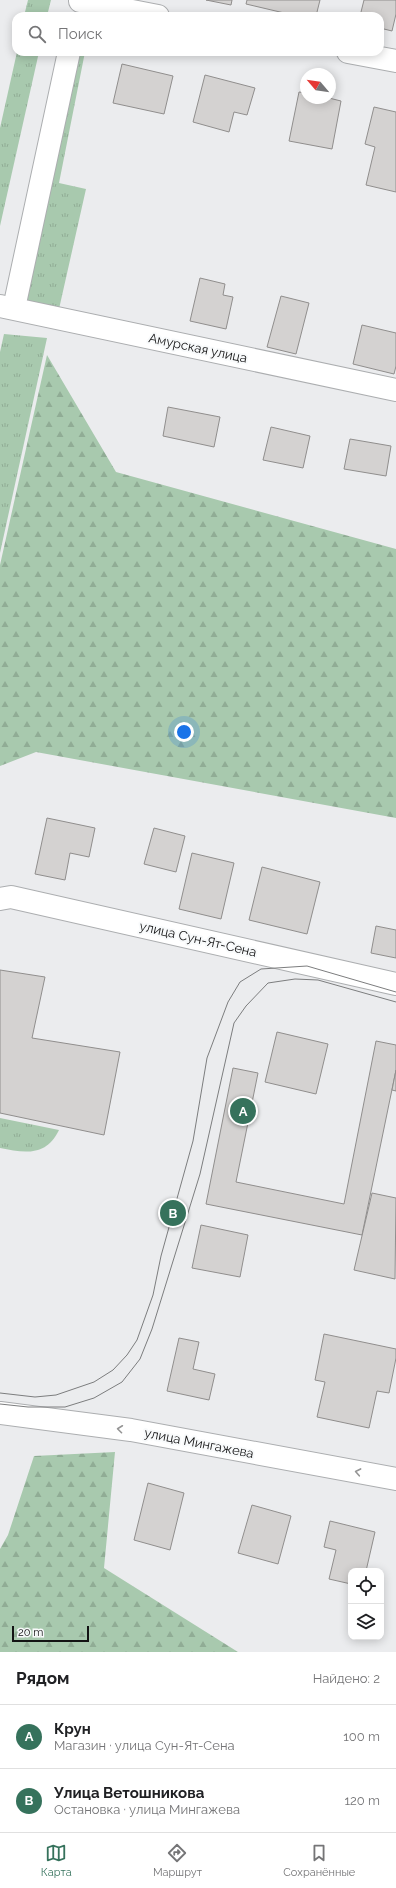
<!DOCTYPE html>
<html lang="ru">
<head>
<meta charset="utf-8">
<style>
  body { margin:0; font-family:Raleway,sans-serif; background:#f2f2f2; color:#202124 }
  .controls { position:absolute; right:12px; bottom:12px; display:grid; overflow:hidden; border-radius:8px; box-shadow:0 2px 10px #0003 }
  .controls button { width:36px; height:36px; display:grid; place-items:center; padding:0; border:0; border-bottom:1px solid #e0e0e0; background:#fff; color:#202124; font:20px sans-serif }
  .compass { position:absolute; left:300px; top:68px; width:36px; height:36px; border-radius:50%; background:#fff; box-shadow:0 2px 10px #0003; rotate:299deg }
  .scale { position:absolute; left:12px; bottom:10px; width:77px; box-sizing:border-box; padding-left:4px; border:2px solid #131314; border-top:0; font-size:11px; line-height:14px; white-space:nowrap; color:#131314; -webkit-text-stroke:3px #f8fafb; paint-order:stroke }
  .you { position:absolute; left:184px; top:732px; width:14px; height:14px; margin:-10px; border:3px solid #fff; border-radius:50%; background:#1a73e8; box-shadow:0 0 0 6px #1a73e833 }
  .badge { display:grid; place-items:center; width:26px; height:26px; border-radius:50%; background:#36725c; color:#fff; font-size:13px; font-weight:700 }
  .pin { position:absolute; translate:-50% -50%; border:2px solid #fff; box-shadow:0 1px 4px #0006 }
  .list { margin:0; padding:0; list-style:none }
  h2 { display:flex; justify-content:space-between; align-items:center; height:52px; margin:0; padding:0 16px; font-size:17px }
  h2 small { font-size:13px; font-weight:400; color:#757577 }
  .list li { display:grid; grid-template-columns:26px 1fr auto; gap:12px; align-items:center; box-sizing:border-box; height:64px; padding:0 16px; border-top:1px solid #e0e0e0 }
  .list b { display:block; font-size:15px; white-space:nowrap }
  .list p { margin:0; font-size:13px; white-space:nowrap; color:#757577 }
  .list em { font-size:13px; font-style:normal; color:#757577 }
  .icon { flex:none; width:22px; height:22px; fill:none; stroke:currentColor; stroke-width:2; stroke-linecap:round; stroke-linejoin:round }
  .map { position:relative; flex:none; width:396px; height:1652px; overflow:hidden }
  .search { position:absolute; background:#fff; box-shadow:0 2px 10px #0003; left:12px; right:12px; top:12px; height:44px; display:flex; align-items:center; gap:10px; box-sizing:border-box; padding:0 14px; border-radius:12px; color:#757577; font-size:15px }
  .sheet { height:180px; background:#fff }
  nav { display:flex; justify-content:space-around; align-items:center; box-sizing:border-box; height:56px; border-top:1px solid #e0e0e0; background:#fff; font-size:11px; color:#757577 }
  nav a { display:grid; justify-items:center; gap:2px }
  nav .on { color:#36725c }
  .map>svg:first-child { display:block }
  .grass { fill:url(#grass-tufts) }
  .forest { fill:url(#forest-firs) }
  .building { fill:#d4d2d1; stroke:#908e8d }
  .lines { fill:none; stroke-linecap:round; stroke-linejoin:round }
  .street-casing { stroke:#acaeb0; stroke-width:24 }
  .street { stroke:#fff; stroke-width:22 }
  .tram { stroke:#7c7d7e; stroke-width:1 }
  .oneway { stroke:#959595 }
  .labels { text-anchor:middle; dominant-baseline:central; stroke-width:4; stroke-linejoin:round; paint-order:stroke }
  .street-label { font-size:13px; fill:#131314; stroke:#f8fafb }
</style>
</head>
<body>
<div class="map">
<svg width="396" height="1652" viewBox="0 0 396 1652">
  <defs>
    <pattern id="grass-tufts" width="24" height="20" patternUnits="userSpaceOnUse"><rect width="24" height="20" fill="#a8c9ae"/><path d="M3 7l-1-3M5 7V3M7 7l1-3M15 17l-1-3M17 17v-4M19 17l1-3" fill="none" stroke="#90ac95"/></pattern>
    <pattern id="forest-firs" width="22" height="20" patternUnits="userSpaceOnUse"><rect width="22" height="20" fill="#a8c9ae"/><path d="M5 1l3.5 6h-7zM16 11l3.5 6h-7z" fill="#90ac95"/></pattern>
  </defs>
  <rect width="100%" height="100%" fill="#ebecee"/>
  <g class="grass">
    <path d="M28,0H51L47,16H24Z"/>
    <path d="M17,52H39L0,226V128Z"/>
    <path d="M75,52H85L59,183L86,189L59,309L19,301Z"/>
    <path d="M4,334L47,338L0,553V352Z"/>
    <path d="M0,1118L59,1130C46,1157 24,1153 0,1148Z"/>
  </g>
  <g class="forest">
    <path d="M47,355L116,472L396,549V818L36,752L0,766V565Z"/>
    <path d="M115,1452L104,1568L238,1652H0V1549L8,1535L34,1456Z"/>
  </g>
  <g class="building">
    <path d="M206,0H232L231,5Z"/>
    <path d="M247,0H320L316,16H297L246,4Z"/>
    <path d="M364,0H396V14L392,31L380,28V16H360Z"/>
    <path d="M122,64L173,76L164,114L113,103Z"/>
    <path d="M205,75L255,88L247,115L234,112L229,132L193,122Z"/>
    <path d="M299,92L306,93V98H329L341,101L332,149L289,141Z"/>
    <path d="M374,107L396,112V192L366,185L375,147L365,144Z"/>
    <path d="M200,278L225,284L223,295L233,297L226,329L190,321Z"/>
    <path d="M281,296L309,303L296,354L267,347Z"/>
    <path d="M362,325L396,333V366L394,374L353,364Z"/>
    <path d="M168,407L220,417L214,447L163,436Z"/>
    <path d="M271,427L310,436L303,468L263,460Z"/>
    <path d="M350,439L391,446L386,476L344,469Z"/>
    <path d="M47,818L95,828L89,857L70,853L65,880L35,874Z"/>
    <path d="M154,828L185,836L176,872L144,864Z"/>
    <path d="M192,853L234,863L221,919L179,909Z"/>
    <path d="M262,867L320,882L307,934L249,920Z"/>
    <path d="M376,926L396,930V958L371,953Z"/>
    <path d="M0,970L45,977L32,1038L120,1052L104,1135L0,1113Z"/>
    <path d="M277,1032L328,1044L316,1094L265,1082Z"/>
    <path d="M376,1041L396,1045V1070L362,1235L206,1204L233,1068L258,1073L236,1182L344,1204Z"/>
    <path d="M396,1070V1091L392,1090Z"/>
    <path d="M372,1193L396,1198L395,1279L354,1270Z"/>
    <path d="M201,1225L248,1235L240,1277L192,1268Z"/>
    <path d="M324,1334L396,1349V1358L389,1393L377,1391L369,1428L317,1417L325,1382L315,1380Z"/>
    <path d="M179,1338L199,1342L193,1369L215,1374L209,1400L167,1391Z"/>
    <path d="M148,1483L184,1493L170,1550L134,1540Z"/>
    <path d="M252,1505L291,1516L278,1564L238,1553Z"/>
    <path d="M330,1521L375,1532L366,1571H351V1584L329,1579L336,1550L324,1547Z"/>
  </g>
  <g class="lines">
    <g class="street-casing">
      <g id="street">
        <path d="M80,1L158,16"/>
        <path d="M348,52L396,61"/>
        <path d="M0,306L396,390"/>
        <path d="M14,308L69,52"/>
        <path d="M0,899L11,897L396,984"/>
        <path d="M0,1413L131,1430L396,1479"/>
      </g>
    </g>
    <use href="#street" class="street"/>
    <g class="tram">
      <path d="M0,1393L35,1397L56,1395L94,1382L113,1370L127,1355L137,1340L153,1295L161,1256L193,1141L207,1058L228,1002L240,982L261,969L307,966L396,992"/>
      <path d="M0,1404L28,1407H65L94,1398L122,1382L140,1359L152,1329L200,1174L234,1023L246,1006L268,983L295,979L318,980L396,1002"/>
    </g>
  </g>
  <defs><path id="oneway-chevron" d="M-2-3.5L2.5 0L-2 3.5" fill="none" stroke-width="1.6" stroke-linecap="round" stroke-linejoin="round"/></defs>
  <g class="oneway">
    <use href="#oneway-chevron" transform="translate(120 1429) rotate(-173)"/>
    <use href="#oneway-chevron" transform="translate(358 1472) rotate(-169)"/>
  </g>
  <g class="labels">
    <g class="street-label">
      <text transform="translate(198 348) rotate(12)">Амурская улица</text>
      <text transform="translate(198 939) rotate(13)">улица Сун-Ят-Сена</text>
      <text transform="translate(199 1443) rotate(11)">улица Мингажева</text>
    </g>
  </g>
</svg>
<div class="controls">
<button><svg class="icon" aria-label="locate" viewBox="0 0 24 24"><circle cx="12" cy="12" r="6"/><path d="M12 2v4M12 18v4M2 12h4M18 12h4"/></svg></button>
<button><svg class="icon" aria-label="layers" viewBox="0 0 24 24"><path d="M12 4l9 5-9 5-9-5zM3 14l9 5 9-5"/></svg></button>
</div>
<svg class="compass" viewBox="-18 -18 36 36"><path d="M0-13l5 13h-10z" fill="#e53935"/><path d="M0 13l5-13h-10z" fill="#757577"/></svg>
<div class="scale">20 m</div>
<div class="you"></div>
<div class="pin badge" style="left:243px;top:1111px">A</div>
<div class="pin badge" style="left:173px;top:1213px">B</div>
<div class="search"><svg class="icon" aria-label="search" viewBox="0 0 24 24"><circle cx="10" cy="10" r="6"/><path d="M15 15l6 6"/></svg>Поиск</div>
</div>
<section class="sheet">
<h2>Рядом<small>Найдено: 2</small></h2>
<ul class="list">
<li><span class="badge">A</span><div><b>Крун</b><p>Магазин · улица Сун-Ят-Сена</p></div><em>100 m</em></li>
<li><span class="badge">B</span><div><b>Улица Ветошникова</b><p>Остановка · улица Мингажева</p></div><em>120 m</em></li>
</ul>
</section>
<nav>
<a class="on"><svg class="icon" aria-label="map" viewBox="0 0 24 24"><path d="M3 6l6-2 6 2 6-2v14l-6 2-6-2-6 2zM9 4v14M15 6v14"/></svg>Карта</a>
<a><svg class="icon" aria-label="directions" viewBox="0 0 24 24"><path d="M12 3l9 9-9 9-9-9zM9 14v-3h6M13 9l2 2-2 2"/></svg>Маршрут</a>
<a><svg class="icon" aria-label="saved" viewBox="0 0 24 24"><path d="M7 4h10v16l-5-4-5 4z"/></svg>Сохранённые</a>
</nav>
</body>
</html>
